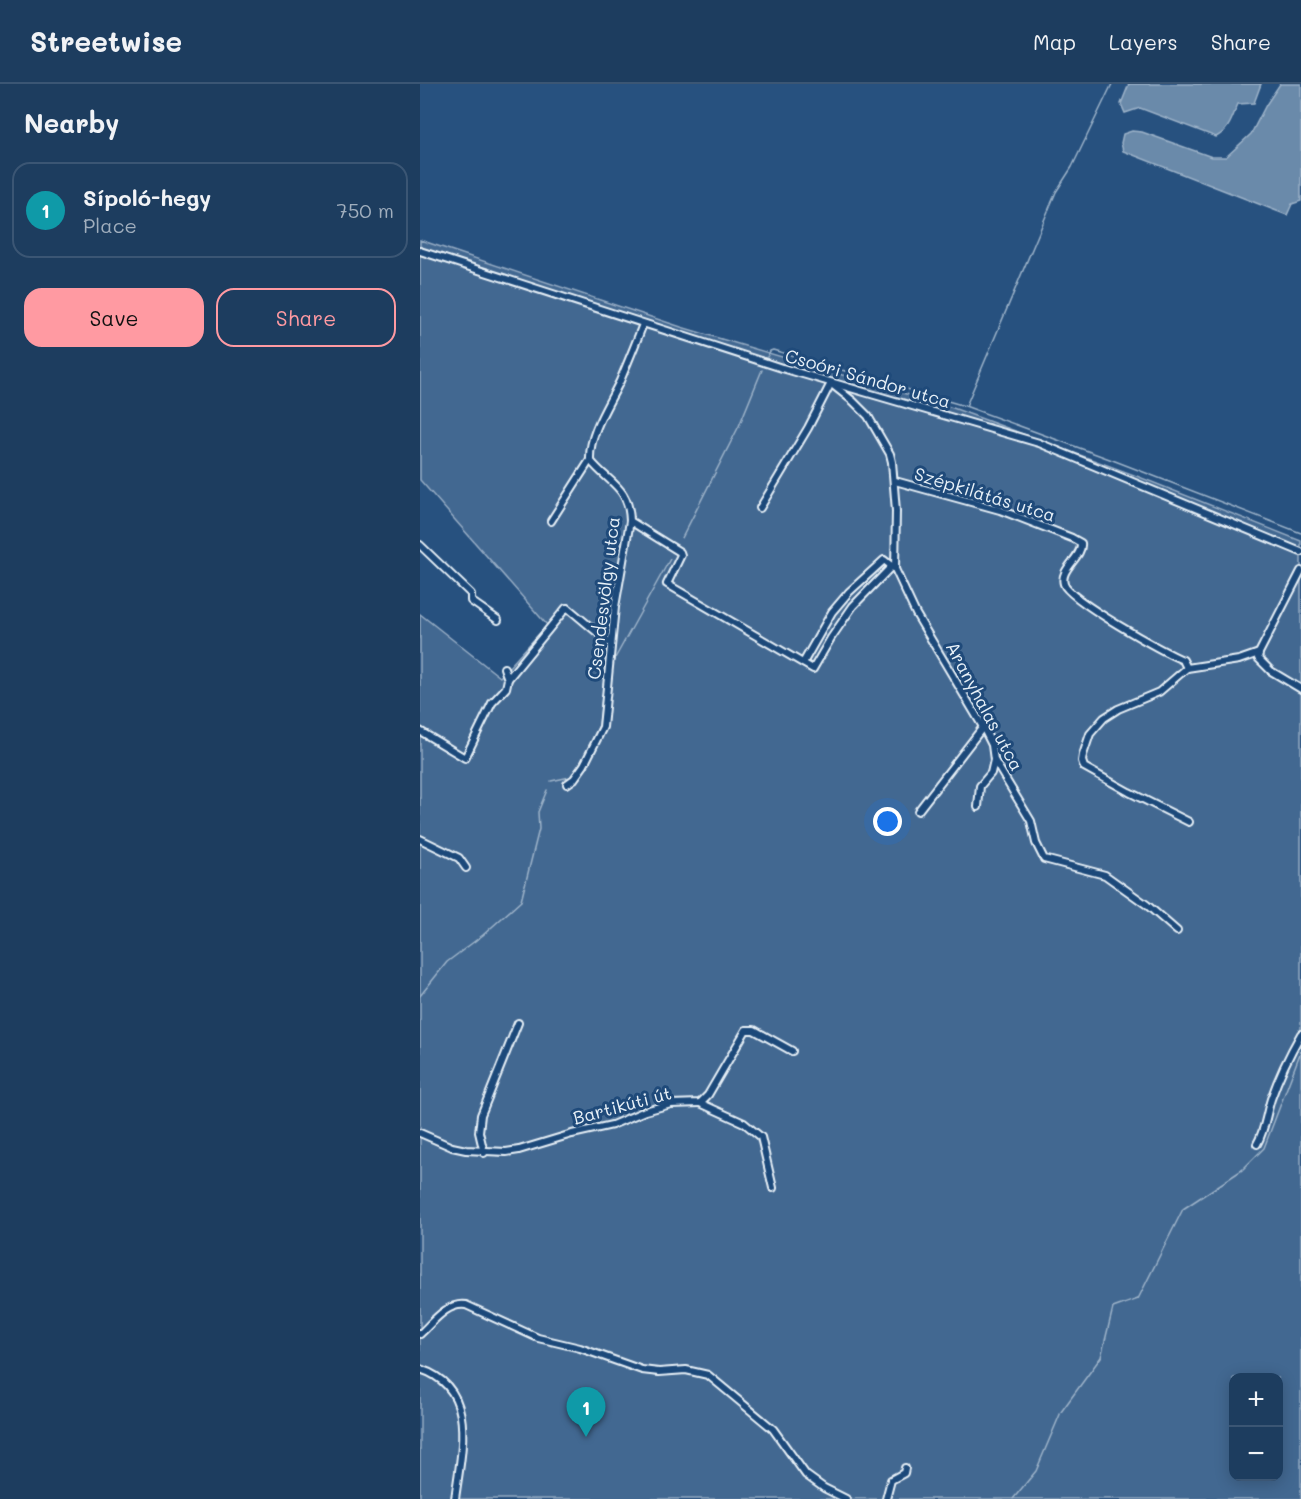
<!DOCTYPE html>
<html lang="en">
<head>
<meta charset="utf-8">
<style>
  body { margin:0; font-family:Mali,sans-serif; background:#2a4868; color:#f1f3f6 }
  .controls { position:absolute; right:18px; bottom:18px; display:grid; overflow:hidden; border-radius:12px; box-shadow:0 3px 15px #0003 }
  .controls button { width:54px; height:54px; display:grid; place-items:center; padding:0; border:0; border-bottom:2px solid #3b5674; background:#1d3d5f; color:#f1f3f6; font:30px sans-serif }
  .you { position:absolute; left:468px; top:738px; width:21px; height:21px; margin:-15px; border:4px solid #fff; border-radius:50%; background:#1a73e8; box-shadow:0 0 0 9px #1a73e833 }
  .badge { display:grid; place-items:center; width:39px; height:39px; border-radius:50%; background:#ff9aa2; color:#fff; font-size:20px; font-weight:700 }
  .pin { position:absolute; translate:-50% -50px; filter:drop-shadow(0 2px 3px #0008) }
  .pin::after { content:''; position:absolute; top:32px; width:21px; height:18px; background:inherit; clip-path:polygon(0 0,100% 0,50% 100%) }
  .list { margin:0; padding:0; list-style:none }
  h2 { display:flex; justify-content:space-between; align-items:center; height:78px; margin:0; padding:0 24px; font-size:26px }
  h2 small { font-size:20px; font-weight:400; color:#a0aebd }
  .list li { display:grid; grid-template-columns:39px 1fr auto; gap:18px; align-items:center; box-sizing:border-box; height:96px; margin:0 12px 12px; padding:0 12px; border:2px solid #3b5674; border-radius:18px }
  .list b { display:block; font-size:22px; white-space:nowrap }
  .list p { margin:0; font-size:20px; white-space:nowrap; color:#a0aebd }
  .list em { font-size:20px; font-style:normal; color:#a0aebd }
  .actions { display:flex; gap:12px; padding:18px 24px }
  .actions a { flex:1; padding:14px 0; border:2px solid #ff9aa2; border-radius:18px; text-align:center; font-size:21px; color:#ff9aa2 }
  .actions .main { background:#ff9aa2; color:#111 }
  .map { position:relative; flex:none; width:881px; height:1415px; overflow:hidden }
  header { display:flex; align-items:center; gap:36px; box-sizing:border-box; height:84px; padding:0 30px; background:#1d3d5f; border-bottom:2px solid #3b5674 }
  header strong { font-size:28px }
  nav { display:flex; gap:33px; margin-inline-start:auto; font-size:21px }
  main { display:flex }
  aside { flex:1; background:#1d3d5f }
  .map>svg:first-child { display:block }
  .green { fill:#436891; stroke:#96acc4; stroke-width:1.5; fill-rule:evenodd }
  .water { fill:#6b8aaa; stroke:#9db3c9; stroke-width:1.5 }
  .lines { fill:none; stroke-linecap:round; stroke-linejoin:round }
  .stream { stroke:#9db3c9; stroke-width:1.5 }
  .minor-casing { stroke:#e8f1f8; stroke-width:10 }
  .minor { stroke:#1f4a7a; stroke-width:6 }
  .labels { text-anchor:middle; dominant-baseline:central; stroke-width:6; stroke-linejoin:round; paint-order:stroke }
  .street-label { font-size:18px; fill:#e8f1f8; stroke:#1f4a7a }
</style>
</head>
<body>
<header>
<strong>Streetwise</strong>
<nav><a>Map</a><a>Layers</a><a>Share</a></nav>
</header>
<main>
<aside>
<h2>Nearby<small></small></h2>
<ul class="list">
<li><span class="badge" style="background:#0f9aa8">1</span><div><b>Sípoló-hegy</b><p>Place</p></div><em>750 m</em></li>
</ul>
<div class="actions"><a class="main">Save</a><a>Share</a></div>
</aside>
<div class="map">
<svg width="881" height="1415" viewBox="0 0 881 1415">
  <rect width="100%" height="100%" fill="#27517f"/>
  <filter id="ink" filterUnits="userSpaceOnUse"><feTurbulence type="fractalNoise" baseFrequency=".0167" numOctaves="2"/><feDisplacementMap in="SourceGraphic" scale="12" xChannelSelector="R" yChannelSelector="G"/><feConvolveMatrix kernelMatrix="1 2 1 2 8 2 1 2 1" color-interpolation-filters="sRGB"/></filter>
  <g filter="url(#ink)">
    <path class="green" d="M0,156L261,243L533,324L714,391L881,457V1415H0V530L80,593L127,541L0,396ZM814,1294H858V1392H814Z"/>
    <g class="water">
      <path d="M709,0H841L834,19L818,20C812,33 810,46 796,53L720,24L705,29L701,20Z"/>
      <path d="M860,0H881V117L872,120L867,131L703,67L701,59L703,50L712,47L722,48L792,73H806L831,50L846,21Z"/>
    </g>
    <g class="lines">
      <g class="stream">
        <path d="M347,273L350,267L353,266L545,322L695,377L881,449"/>
        <path d="M546,322L636,108L652,83L692,0"/>
        <path d="M262,454L319,342L342,286"/>
        <path d="M194,576L250,475"/>
        <path d="M131,697L150,693L161,678L179,641L184,596"/>
        <path d="M0,912L27,878L63,851L101,817L119,745L118,728L127,706"/>
        <path d="M593,1415L616,1387L641,1328L681,1273L693,1224L718,1215L763,1125L822,1086L844,1064L881,967"/>
      </g>
      <g class="minor-casing">
        <g id="minor">
          <path d="M0,167L362,284L619,359L881,468"/>
          <path d="M414,302L433,317L448,332L470,370L472,378L476,427L475,485L496,530L563,643L572,661L574,676L611,737L616,759L624,775L685,791L727,821L757,847"/>
          <path d="M475,397L580,426L652,454L661,459C663,473 639,485 644,500C648,515 745,569 763,576L767,584"/>
          <path d="M340,424L388,344L411,299"/>
          <path d="M131,437L170,376"/>
          <path d="M210,437L260,468L261,471L247,500L393,585L411,554L433,522L472,482"/>
          <path d="M0,461L51,510V517L78,536"/>
          <path d="M881,487L839,569L838,574L851,587L881,605"/>
          <path d="M383,579L412,528L429,508L464,476L474,484"/>
          <path d="M88,595L146,524H148L191,560"/>
          <path d="M0,647L45,674L72,619L86,604L88,595L84,584"/>
          <path d="M147,700L154,695L164,681L183,643L195,523L210,437C209,402 189,400 170,376C169,349 188,322 200,297C208,278 216,259 223,240"/>
          <path d="M558,723L560,702L571,689L574,676"/>
          <path d="M498,727L563,643"/>
          <path d="M769,738L709,708L664,683L662,677L663,671L670,650L684,634L698,625L739,608L767,584L819,576L839,569"/>
          <path d="M0,755L39,774L46,784"/>
          <path d="M280,1019L324,1039L341,1053L353,1104"/>
          <path d="M0,1049L32,1063L46,1066L86,1068L99,1066L152,1050L192,1041L225,1027L251,1020L280,1019L288,1011L326,946H334L372,967"/>
          <path d="M837,1060C845,1046 846,1031 851,1015C859,992 869,971 881,950"/>
          <path d="M64,1069L59,1048L61,1031L98,939"/>
          <path d="M0,1250C13,1238 27,1218 46,1221L118,1254L160,1264L222,1286L239,1288L266,1286L288,1291L353,1345L386,1391L404,1404L426,1415"/>
          <path d="M0,1285C59,1304 41,1368 35,1415"/>
          <path d="M466,1415L471,1396L484,1389L485,1384"/>
        </g>
      </g>
      <use href="#minor" class="minor"/>
    </g>
  </g>
  <g class="labels">
    <g class="street-label">
      <text transform="translate(448 294) rotate(16)">Csoóri Sándor utca</text>
      <text transform="translate(565 410) rotate(17)">Szépkilátás utca</text>
      <text transform="translate(183 514) rotate(-83)">Csendesvölgy utca</text>
      <text transform="translate(565 622) rotate(62)">Aranyhalas utca</text>
      <text transform="translate(202 1021) rotate(-15)">Bartikúti út</text>
    </g>
  </g>
</svg>
<div class="controls">
<button>+</button>
<button>−</button>
</div>
<div class="you"></div>
<div class="pin badge" style="left:166px;top:1353px;background:#0f9aa8">1</div>
</div>
</main>
</body>
</html>
